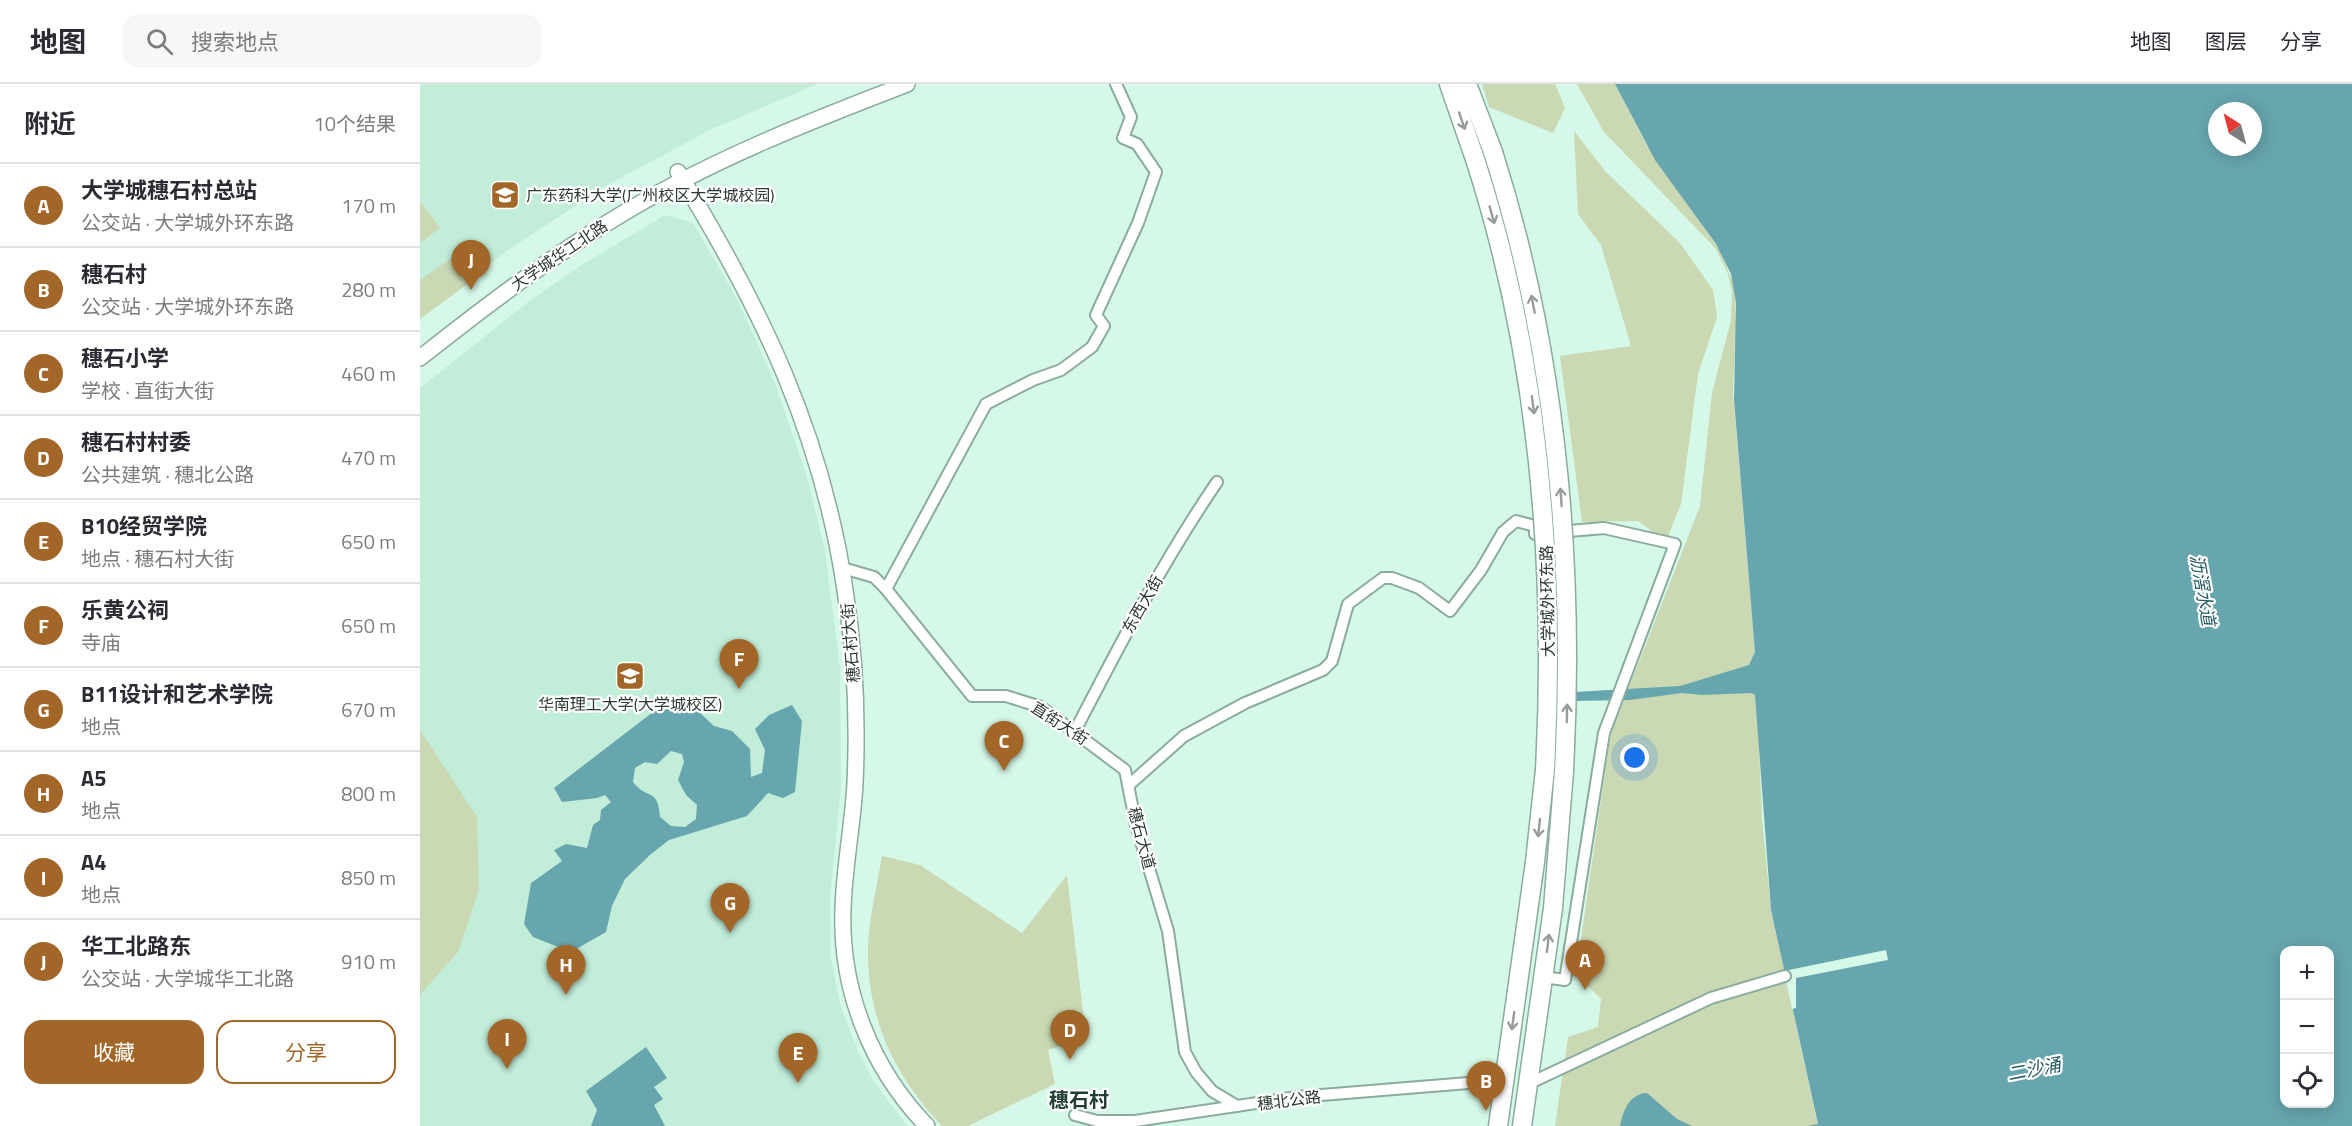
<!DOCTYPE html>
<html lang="zh">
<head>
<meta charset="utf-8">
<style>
  body { margin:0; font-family:"Titillium Web","Noto Sans SC",sans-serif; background:#f7f7f7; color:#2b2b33 }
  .controls { position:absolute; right:18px; bottom:18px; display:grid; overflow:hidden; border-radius:12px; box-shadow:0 3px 15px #0003 }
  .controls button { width:54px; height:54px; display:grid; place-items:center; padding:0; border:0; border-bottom:2px solid #e1e1e2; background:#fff; color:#2b2b33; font:30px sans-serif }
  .compass { position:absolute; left:1788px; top:18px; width:54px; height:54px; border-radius:50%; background:#fff; box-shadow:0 3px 15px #0003; rotate:324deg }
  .you { position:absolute; left:1215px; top:674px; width:21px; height:21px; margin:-15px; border:4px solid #fff; border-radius:50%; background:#1a73e8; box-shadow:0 0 0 9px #1a73e833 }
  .badge { display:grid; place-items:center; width:39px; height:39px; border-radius:50%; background:#a26728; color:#fff; font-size:20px; font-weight:700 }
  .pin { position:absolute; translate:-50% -50px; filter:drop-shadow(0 2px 3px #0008) }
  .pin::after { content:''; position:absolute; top:32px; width:21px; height:18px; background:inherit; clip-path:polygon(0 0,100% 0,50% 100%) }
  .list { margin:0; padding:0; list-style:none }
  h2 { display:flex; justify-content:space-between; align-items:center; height:78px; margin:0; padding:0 24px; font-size:26px }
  h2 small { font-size:20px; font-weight:400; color:#7c7c81 }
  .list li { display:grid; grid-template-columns:39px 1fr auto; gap:18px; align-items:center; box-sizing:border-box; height:84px; padding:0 24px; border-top:2px solid #e1e1e2 }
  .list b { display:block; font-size:22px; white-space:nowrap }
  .list p { margin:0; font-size:20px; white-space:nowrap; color:#7c7c81 }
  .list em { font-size:20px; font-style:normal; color:#7c7c81 }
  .actions { display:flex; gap:12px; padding:18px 24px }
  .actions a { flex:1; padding:14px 0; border:2px solid #a26728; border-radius:18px; text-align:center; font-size:21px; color:#a26728 }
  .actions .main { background:#a26728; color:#fff }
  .icon { flex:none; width:33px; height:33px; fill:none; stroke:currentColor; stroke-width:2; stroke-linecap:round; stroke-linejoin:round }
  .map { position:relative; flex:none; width:1932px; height:1042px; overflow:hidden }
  header { display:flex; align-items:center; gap:36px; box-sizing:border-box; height:84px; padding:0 30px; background:#fff; border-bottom:2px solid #e1e1e2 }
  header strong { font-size:28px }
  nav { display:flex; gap:33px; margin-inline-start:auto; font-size:21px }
  .search { width:420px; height:54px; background:#f7f7f7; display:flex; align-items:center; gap:15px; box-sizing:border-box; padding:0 21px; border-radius:18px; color:#7c7c81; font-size:22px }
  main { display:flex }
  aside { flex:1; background:#fff }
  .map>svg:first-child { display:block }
  .built { fill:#c1edd9 }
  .green { fill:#cad9b3 }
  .water { fill:#67a6af; fill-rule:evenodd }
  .pier { fill:#d5f8e8 }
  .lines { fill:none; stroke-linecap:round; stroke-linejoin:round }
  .street-casing { stroke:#8bac9d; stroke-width:14 }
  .secondary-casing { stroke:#8bac9d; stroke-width:18 }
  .primary-casing { stroke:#8bac9d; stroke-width:21 }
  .street { stroke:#fff; stroke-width:10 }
  .secondary { stroke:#fff; stroke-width:15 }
  .primary { stroke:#fff; stroke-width:18 }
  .primary-bridge-casing { stroke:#8bac9d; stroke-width:21; stroke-linecap:butt }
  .primary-bridge { stroke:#fff; stroke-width:18 }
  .oneway { stroke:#959c99 }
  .labels { text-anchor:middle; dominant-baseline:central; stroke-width:4.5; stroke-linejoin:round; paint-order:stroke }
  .poi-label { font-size:16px; fill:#2b3933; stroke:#fff; text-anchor:start }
  .street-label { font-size:16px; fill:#2b3933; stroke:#fff }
  .water-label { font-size:18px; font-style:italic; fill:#235960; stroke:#fff }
  .quarter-label { font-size:20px; font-weight:bold; fill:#213f33; stroke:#fff }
</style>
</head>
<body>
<header>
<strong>地图</strong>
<div class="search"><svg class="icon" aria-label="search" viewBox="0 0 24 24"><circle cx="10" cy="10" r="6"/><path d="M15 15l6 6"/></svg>搜索地点</div>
<nav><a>地图</a><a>图层</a><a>分享</a></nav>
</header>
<main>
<aside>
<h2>附近<small>10个结果</small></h2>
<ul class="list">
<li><span class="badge">A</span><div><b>大学城穗石村总站</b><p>公交站 · 大学城外环东路</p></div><em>170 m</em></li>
<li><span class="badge">B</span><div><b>穗石村</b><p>公交站 · 大学城外环东路</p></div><em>280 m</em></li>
<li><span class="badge">C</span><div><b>穗石小学</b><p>学校 · 直街大街</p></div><em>460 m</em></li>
<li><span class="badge">D</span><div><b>穗石村村委</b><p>公共建筑 · 穗北公路</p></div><em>470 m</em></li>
<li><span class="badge">E</span><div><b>B10经贸学院</b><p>地点 · 穗石村大街</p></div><em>650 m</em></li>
<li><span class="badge">F</span><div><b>乐黄公祠</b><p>寺庙</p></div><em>650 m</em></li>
<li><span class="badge">G</span><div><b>B11设计和艺术学院</b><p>地点</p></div><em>670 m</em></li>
<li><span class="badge">H</span><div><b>A5</b><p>地点</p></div><em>800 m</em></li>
<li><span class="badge">I</span><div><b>A4</b><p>地点</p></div><em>850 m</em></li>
<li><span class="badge">J</span><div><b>华工北路东</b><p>公交站 · 大学城华工北路</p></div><em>910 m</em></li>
</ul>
<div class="actions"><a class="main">收藏</a><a>分享</a></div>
</aside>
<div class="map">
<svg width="1932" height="1042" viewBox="0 0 1932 1042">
  <rect width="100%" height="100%" fill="#d5f8e8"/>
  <g class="built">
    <path d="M0,0H397L294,44L187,101L88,166L0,233Z"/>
    <path d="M245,131L273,139L317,215L355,299L388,396L405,467L420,584L421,703L410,814L411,874L420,920L437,965L454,998L487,1042H0V304L104,221L157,184Z"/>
  </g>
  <g class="green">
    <path d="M1062,0H1135L1145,24L1133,49L1069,23Z"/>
    <path d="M1157,0H1195L1226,60L1301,168L1315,204L1316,241L1313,308L1335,568L1342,734L1351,826L1398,1042H1135L1148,953L1178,943L1181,915L1156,890L1189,661L1193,644L1280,422L1292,309L1311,236L1312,208L1308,190L1296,165L1184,48Z"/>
    <path d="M1154,47L1185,87L1260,159L1293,206L1297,233L1278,290L1261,420L1246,457L1218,437L1162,438L1140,272L1211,262L1181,161L1158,130Z"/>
    <path d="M0,117L20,144L0,159Z"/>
    <path d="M33,173L50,198L0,235V196Z"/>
    <path d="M0,646L57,733L59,805L38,868L0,911Z"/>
    <path d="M462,772L500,781L602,849L647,791L665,945L651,953L654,958L628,966L635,1000L548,1042H522C474,991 447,935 448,864C449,834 457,802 462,772Z"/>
  </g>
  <g class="water">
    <path d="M1195,0H1932V1042H1387L1398,1040L1351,826L1335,611L1331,609L1282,611L1262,609L1210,616L1154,617V608L1260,602L1329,581L1335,568L1314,316L1316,219L1311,190L1296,160L1235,76ZM1797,27H1833V63H1797ZM1864,866H1910V1020H1864Z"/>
    <path d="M252,621L279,628L294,642L312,647L330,665L331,693L342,689L345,666L335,645L349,631L372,621L382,637L375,708L363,714L348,709L327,732L249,756L231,770L205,795L192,822L186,848L151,868L113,853L104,840L111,799L142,777L134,766L146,760L167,764L173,741L180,736L181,726L191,718L185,711L177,714L142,718L134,704L233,628ZM251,667L262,670L264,678L258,696L266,711L277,721L276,735L265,743L251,742L240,733C238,703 228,717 213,698L215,684L225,678L237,680Z"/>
    <path d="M226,963L247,994L234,1003L243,1015L234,1021L245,1042H171L177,1026L166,1007Z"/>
    <path d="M1227,1009L1257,1035L1272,1042H1200C1203,1027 1209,1010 1227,1009Z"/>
  </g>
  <path class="pier" d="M1466,866L1468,876L1376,894V924L1372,925L1364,887Z"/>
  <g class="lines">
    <g class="street-casing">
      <g id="street">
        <path d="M696,0L711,33L703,54L717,60L736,88L718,139L676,231L684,242L672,263L641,286L613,296L566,320L466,505L552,612H586L621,623L705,686L716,741L748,847L765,968L776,988L792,1007L817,1022"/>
        <path d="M426,485L454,493L466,505"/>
        <path d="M655,647C699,562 743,477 797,398"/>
        <path d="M710,700L764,652L825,619L903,586L912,577L928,520L963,494H972L999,504L1030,527L1061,486L1083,448L1096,437L1115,442V450L1184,444L1255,460L1184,649L1145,896L1123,893"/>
        <path d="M1108,1000L1291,914L1365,892"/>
        <path d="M655,1031L677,1037H715L877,1013L1085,996"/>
      </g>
    </g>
    <g class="secondary-casing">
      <g id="secondary">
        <path d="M258,88C340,222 402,348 425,506C435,569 438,634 435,699C433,741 424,783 423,825C420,906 451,984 507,1042"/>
        <path d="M0,274C68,220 137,168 212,124C299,73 393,36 487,0"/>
      </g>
    </g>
    <g class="primary-casing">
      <g id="primary">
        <path d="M1029,0L1055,75"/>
        <path d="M1047,0L1073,68"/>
        <path d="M1078,1042L1115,778L1125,686"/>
        <path d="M1102,1042L1133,824L1144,687"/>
      </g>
    </g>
    <use href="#street" class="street"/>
    <use href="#secondary" class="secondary"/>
    <use href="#primary" class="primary"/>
    <g class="primary-bridge-casing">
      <g id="primary-bridge">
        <path d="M1073,68C1137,268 1155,478 1144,687"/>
        <path d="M1055,75C1119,273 1136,478 1125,686"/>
      </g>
    </g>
    <use href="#primary-bridge" class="primary-bridge"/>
  </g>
  <defs><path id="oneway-shaft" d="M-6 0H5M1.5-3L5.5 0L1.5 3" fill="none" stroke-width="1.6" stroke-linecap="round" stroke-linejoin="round" transform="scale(1.5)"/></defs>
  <g class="oneway">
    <use href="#oneway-shaft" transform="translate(1042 37) rotate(71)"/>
    <use href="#oneway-shaft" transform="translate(1072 131) rotate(74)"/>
    <use href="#oneway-shaft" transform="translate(1113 220) rotate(-101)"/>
    <use href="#oneway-shaft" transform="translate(1113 321) rotate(82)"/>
    <use href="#oneway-shaft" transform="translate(1141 413) rotate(-94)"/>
    <use href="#oneway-shaft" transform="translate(1147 629) rotate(-89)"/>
    <use href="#oneway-shaft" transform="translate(1119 744) rotate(96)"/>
    <use href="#oneway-shaft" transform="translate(1128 859) rotate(-83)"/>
    <use href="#oneway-shaft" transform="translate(1093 937) rotate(98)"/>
  </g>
  <defs>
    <g id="university-square" transform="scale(1.5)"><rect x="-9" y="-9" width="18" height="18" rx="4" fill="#a26728" stroke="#fff"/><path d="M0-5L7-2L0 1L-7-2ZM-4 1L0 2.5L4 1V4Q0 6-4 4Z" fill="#fff"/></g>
  </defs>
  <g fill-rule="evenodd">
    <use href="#university-square" x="85" y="111"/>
    <use href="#university-square" x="210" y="592"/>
  </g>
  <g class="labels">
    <g class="poi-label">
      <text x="106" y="111">广东药科大学(广州校区大学城校园)</text>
      <text x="210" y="620" text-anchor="middle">华南理工大学(大学城校区)</text>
    </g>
    <g class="street-label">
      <text transform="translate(139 171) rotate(-34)">大学城华工北路</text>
      <text transform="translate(1127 517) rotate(-91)">大学城外环东路</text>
      <text transform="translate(722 520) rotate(-60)">东西大街</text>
      <text transform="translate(430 559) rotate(-95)">穗石村大街</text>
      <text transform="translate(640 639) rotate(33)">直街大街</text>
      <text transform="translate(722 754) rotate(75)">穗石大道</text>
      <text transform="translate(869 1016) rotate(-7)">穗北公路</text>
    </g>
    <g class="water-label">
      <text transform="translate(1783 506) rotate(80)">沥滘水道</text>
      <text transform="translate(1614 985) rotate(-11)">二沙涌</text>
    </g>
    <g class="quarter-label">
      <text x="659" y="1015">穗石村</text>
    </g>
  </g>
</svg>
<div class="controls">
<button>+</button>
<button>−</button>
<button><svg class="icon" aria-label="locate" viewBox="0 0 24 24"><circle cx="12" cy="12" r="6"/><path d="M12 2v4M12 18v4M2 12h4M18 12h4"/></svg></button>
</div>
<svg class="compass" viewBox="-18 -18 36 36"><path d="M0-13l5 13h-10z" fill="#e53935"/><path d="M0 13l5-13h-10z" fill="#7c7c81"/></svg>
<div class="you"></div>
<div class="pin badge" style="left:1165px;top:906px">A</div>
<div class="pin badge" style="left:1066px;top:1027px">B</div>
<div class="pin badge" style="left:584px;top:687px">C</div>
<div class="pin badge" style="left:650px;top:976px">D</div>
<div class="pin badge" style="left:378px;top:999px">E</div>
<div class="pin badge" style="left:319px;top:605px">F</div>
<div class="pin badge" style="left:310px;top:849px">G</div>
<div class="pin badge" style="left:146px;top:911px">H</div>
<div class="pin badge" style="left:87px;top:985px">I</div>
<div class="pin badge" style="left:51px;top:206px">J</div>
</div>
</main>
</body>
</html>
